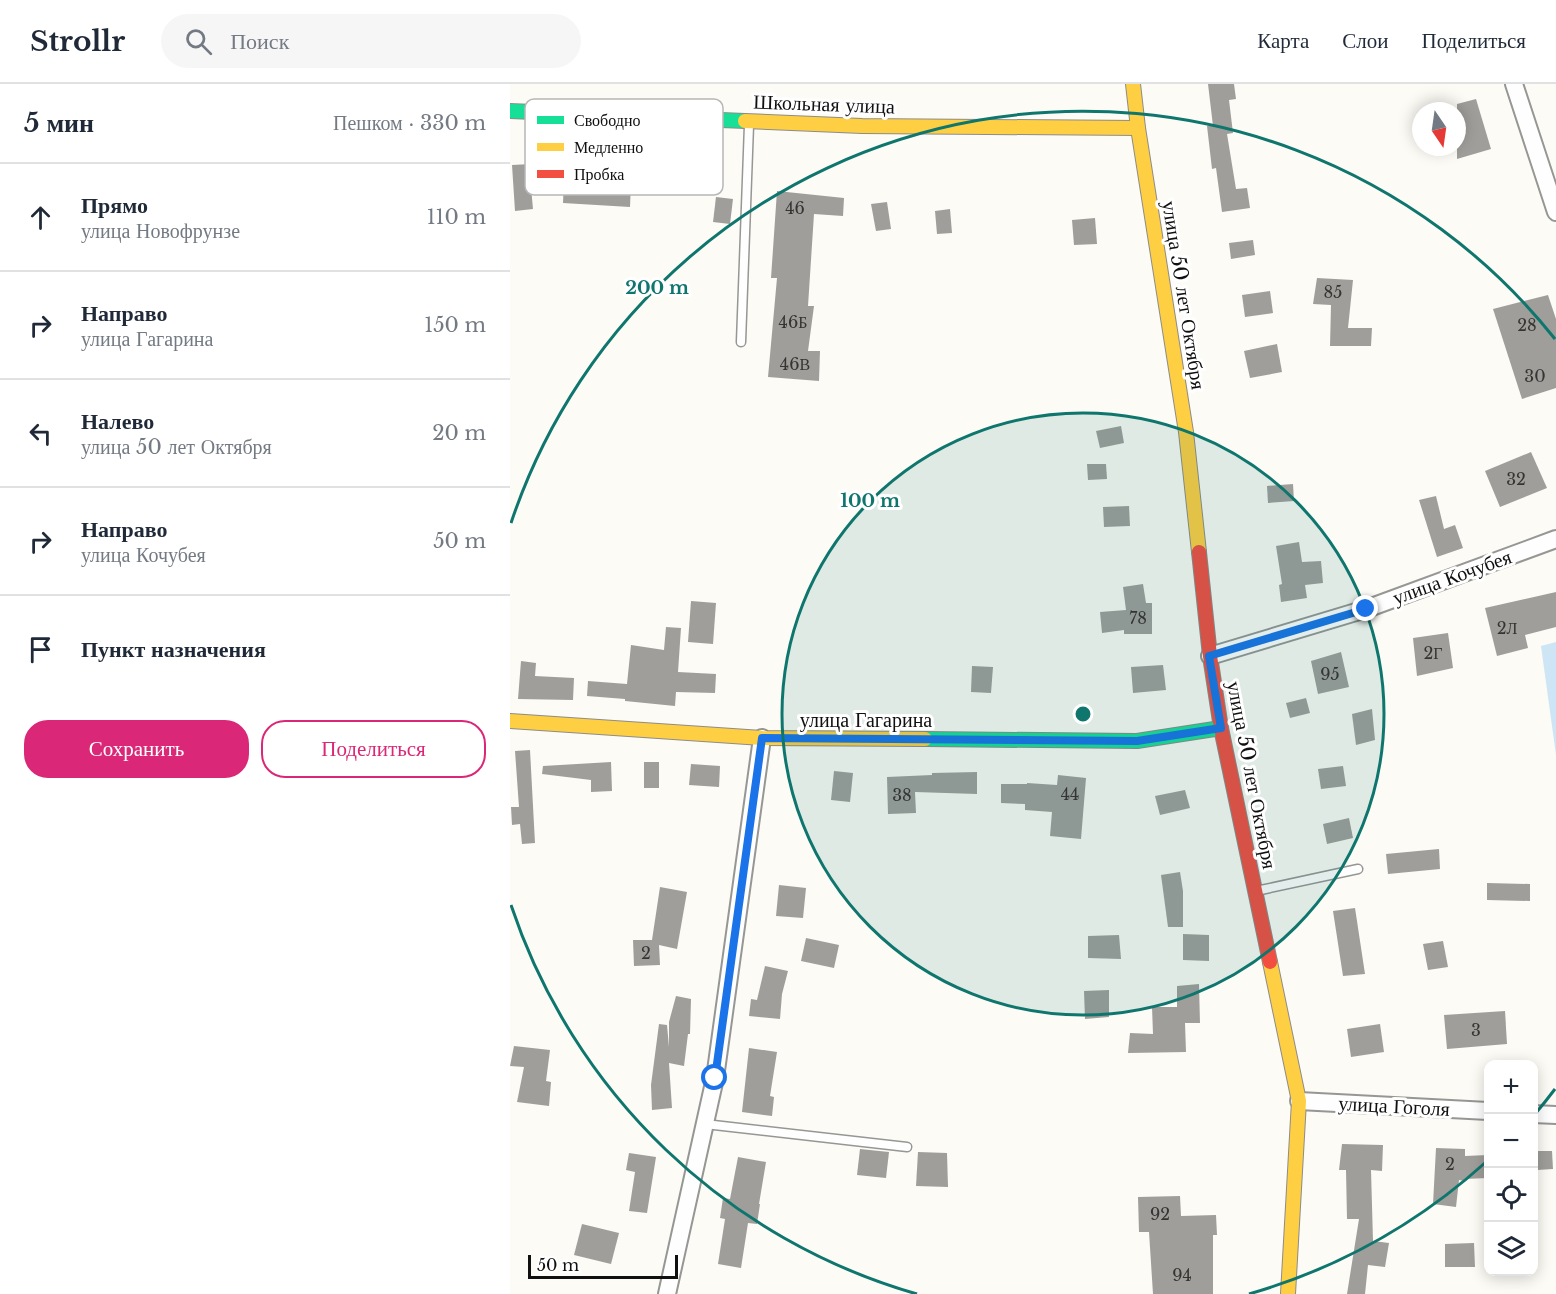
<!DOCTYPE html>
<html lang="ru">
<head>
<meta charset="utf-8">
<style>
  body { margin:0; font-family:"Libre Baskerville",serif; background:#f6f6f7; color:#1f2937 }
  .controls { position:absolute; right:18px; bottom:18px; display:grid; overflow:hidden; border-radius:12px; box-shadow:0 3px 15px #0003 }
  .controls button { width:54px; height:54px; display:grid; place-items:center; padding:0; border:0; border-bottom:2px solid #e0e1e3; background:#fff; color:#1f2937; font:30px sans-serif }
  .compass { position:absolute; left:902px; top:18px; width:54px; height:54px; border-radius:50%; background:#fff; box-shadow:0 3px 15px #0003; rotate:167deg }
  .scale { position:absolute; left:18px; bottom:15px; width:150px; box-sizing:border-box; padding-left:6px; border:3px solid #101010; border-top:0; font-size:16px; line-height:21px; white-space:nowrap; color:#101010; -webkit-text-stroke:4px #fff; paint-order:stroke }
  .stop { position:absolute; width:18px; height:18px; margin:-14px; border:4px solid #1a73e8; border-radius:50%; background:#fff }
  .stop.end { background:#1a73e8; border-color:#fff; box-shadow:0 2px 6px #0008 }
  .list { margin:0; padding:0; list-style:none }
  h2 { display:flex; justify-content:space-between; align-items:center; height:78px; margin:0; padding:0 24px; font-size:26px }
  h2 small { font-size:20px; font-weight:400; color:#747a83 }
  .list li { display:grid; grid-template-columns:39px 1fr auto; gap:18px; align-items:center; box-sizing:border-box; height:108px; padding:0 24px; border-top:2px solid #e0e1e3 }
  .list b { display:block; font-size:22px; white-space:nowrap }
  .list p { margin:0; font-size:20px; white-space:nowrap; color:#747a83 }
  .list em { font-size:20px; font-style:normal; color:#747a83 }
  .actions { display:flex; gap:12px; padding:18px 24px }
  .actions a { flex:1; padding:14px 0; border:2px solid #db2777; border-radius:24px; text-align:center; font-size:21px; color:#db2777 }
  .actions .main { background:#db2777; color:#fff }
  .icon { flex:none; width:33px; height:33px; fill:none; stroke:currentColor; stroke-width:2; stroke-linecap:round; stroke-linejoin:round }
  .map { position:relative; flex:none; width:1046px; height:1210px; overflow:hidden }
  header { display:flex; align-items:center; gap:36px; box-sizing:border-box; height:84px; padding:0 30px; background:#fff; border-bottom:2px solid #e0e1e3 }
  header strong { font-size:28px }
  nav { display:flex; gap:33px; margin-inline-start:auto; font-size:21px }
  .search { width:420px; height:54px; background:#f6f6f7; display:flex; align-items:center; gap:15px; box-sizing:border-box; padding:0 21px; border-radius:33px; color:#747a83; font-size:22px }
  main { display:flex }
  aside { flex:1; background:#fff }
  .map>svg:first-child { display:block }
  .water { fill:#cee5f5 }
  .building { fill:#a09e9b }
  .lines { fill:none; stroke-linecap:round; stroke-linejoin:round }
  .lane-casing { stroke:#969694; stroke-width:11 }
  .street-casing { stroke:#969694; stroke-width:20 }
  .fast-casing { stroke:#8d8c8a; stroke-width:16 }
  .slow-casing { stroke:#8d8c8a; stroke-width:16 }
  .jam-casing { stroke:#8d8c8a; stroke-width:16 }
  .lane { stroke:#fffefe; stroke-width:8 }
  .street { stroke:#fffefe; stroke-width:16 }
  .fast { stroke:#16e098; stroke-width:14 }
  .slow { stroke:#ffcf43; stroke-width:14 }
  .jam { stroke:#f24e42; stroke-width:14 }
  .route { stroke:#1a73e8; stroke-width:8 }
  .ring { fill:none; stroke:#0f766e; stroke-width:3 }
  .labels { text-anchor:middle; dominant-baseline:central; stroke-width:6; stroke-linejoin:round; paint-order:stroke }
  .number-label { font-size:16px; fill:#343433 }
  .street-label { font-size:20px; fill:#101010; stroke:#fff }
  .key { fill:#fff; stroke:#b7b7b7; stroke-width:1.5 }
  .key-label { font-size:16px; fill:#101010 }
  .centre { fill:#0f766e; stroke:#fff; stroke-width:3 }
  .ring-label { font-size:18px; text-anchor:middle; font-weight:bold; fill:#0f766e; stroke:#fff; stroke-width:6; stroke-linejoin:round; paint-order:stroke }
</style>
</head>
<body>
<header>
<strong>Strollr</strong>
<div class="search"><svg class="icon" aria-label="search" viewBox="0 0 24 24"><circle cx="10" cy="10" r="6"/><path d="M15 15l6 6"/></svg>Поиск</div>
<nav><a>Карта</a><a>Слои</a><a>Поделиться</a></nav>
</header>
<main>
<aside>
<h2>5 мин<small>Пешком · 330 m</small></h2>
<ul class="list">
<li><svg class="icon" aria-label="ahead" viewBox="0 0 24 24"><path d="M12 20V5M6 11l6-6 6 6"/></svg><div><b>Прямо</b><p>улица Новофрунзе</p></div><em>110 m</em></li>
<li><svg class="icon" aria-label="right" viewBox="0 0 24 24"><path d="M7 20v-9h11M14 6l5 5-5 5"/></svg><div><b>Направо</b><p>улица Гагарина</p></div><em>150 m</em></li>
<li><svg class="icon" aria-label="left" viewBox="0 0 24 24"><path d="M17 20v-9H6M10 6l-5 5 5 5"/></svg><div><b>Налево</b><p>улица 50 лет Октября</p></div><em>20 m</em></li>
<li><svg class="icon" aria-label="right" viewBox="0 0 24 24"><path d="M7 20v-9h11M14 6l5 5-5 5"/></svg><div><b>Направо</b><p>улица Кочубея</p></div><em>50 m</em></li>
<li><svg class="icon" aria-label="arrive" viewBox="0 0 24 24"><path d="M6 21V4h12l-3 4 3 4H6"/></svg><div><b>Пункт назначения</b></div></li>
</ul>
<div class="actions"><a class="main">Сохранить</a><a>Поделиться</a></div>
</aside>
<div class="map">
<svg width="1046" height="1210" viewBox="0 0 1046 1210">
  <rect width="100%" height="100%" fill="#fcfbf6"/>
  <path class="water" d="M1046,558V671L1031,562Z"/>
  <g class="building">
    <path d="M698,0H724L726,15L719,16L723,49L717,50L726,105L737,104L740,124L712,128L706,84L702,85L697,42H703Z"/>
    <path d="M966,15L981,65L947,75V20Z"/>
    <path d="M21,80L23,103H21L23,125L5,127L2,81Z"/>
    <path d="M54,94L121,98L120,123L53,119Z"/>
    <path d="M267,107L334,114L333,132L304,130L298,222H304L298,267H310L309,297L258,293L267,194H261Z"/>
    <path d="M206,113L223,115L220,140L203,138Z"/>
    <path d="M377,118L381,145L366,147L361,120Z"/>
    <path d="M440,125L442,149L427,150L425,127Z"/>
    <path d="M585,134L587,160L564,161L562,136Z"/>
    <path d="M743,156L745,171L721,175L719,159Z"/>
    <path d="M807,194L843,196L838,244H862L861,262H820L821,221L803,220Z"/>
    <path d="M760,207L763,229L735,233L732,211Z"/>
    <path d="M1038,211L1046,235V304L1012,315L983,225Z"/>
    <path d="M767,260L772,288L740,294L734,267Z"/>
    <path d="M611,342L614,359L590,364L586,347Z"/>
    <path d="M1021,368L1037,404L990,423L975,387Z"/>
    <path d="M577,380H596L597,395L578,396Z"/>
    <path d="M783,400L784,417L758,419L757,402Z"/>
    <path d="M926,412L934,445L945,441L953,464L927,473L909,416Z"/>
    <path d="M619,422L620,442L594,443L593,423Z"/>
    <path d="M789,458L792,478L811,477L813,499L795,501L797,514L771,518L769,501L772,500L766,462Z"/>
    <path d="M633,500L636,519H642V550H614V546L592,549L590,528L616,526L613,503Z"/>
    <path d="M1046,508V543L1015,551L1018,564L987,572L975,524Z"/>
    <path d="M181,517L206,519L203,560L178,558Z"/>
    <path d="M156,543L171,544L168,588L206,590L205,609L166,608L165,622L115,617V615L77,612L78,597L117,600L121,561L154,566Z"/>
    <path d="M938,549L943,584L907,592L903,554Z"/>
    <path d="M831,568L839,603L808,610L801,577Z"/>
    <path d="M11,577L26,579L25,592L64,594L63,616L8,615Z"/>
    <path d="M653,581L656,606L623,609L621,583Z"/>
    <path d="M462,582L483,583L481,609L461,608Z"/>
    <path d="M796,614L800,629L780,634L776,619Z"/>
    <path d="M862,625L865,656L846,661L842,630Z"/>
    <path d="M20,666L25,759L12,760L10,740L2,741L1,723H9L5,667Z"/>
    <path d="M101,678L102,707L81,708V696L32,690L33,682Z"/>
    <rect x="134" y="678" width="15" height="26"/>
    <path d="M181,680L210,682L209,703L179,701Z"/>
    <path d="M833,682L836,702L811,705L808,685Z"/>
    <path d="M324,687L343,689L340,718L321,716Z"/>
    <path d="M467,688V710L405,708L406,729L378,730L377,693L422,691V689Z"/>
    <path d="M548,691L576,694L571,755L540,752L542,728L515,726V720L491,719V700H517V699L547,701Z"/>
    <path d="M675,706L680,724L650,731L645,712Z"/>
    <path d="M839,734L843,754L817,760L813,740Z"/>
    <path d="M929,765L930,785L878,790L876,770Z"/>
    <path d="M670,788L673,807V843H658L651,791Z"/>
    <path d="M977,799L1020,800V817L977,816Z"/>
    <path d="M269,801L296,804L293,834L266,832Z"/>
    <path d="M150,803L177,808L167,865L149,861L150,881L124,882L123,856H142Z"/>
    <path d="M845,824L855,890L833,892L823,827Z"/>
    <path d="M673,850L699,851V877L673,876Z"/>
    <path d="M609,851L611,875L578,874V852Z"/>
    <path d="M296,854L329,861L324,884L291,877Z"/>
    <path d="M933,857L938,883L918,886L913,860Z"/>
    <path d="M255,882L278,887L272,910L270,935L239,932L241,915L247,916Z"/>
    <path d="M689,900L690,939H675L676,968L618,969L620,949L643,950L642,923H667V902Z"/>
    <path d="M599,906V933L575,935L574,907Z"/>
    <path d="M166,912L181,915L180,950H178L174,982L159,979L162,1024L142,1026L141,1001L149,940L157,941L159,963V938Z"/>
    <path d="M995,927L997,960L937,965L934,931Z"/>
    <path d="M870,940L874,968L841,973L837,945Z"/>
    <path d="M4,962L40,966L36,997L41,998L39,1022L7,1018L14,983L0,982Z"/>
    <path d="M239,964L267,968L260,1012L264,1013L262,1032L232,1028Z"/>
    <path d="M832,1060L873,1061L872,1087L861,1086L863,1157L879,1159L875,1183L858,1181L855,1210H837L849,1135H837L836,1086H829Z"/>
    <path d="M926,1064L955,1065V1072L978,1071V1094L954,1095V1097L949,1096L946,1123L923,1120Z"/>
    <path d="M350,1065L379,1068L376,1094L347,1091Z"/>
    <path d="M1026,1067H1042L1043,1085L1027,1086Z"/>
    <path d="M408,1068L437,1069L438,1103L406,1102Z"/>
    <path d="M119,1069L146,1073L137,1129L119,1127L125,1088L116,1086Z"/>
    <path d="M228,1073L256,1078L249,1120H250L247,1140L238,1139L231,1184L208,1180L215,1135L210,1134L213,1114L220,1115Z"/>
    <path d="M670,1112L671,1132L706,1131L707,1151H703V1210H643L639,1148H629L628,1113Z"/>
    <path d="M72,1140L109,1149L101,1180L64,1171Z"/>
    <path d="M964,1159L965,1183H935V1160Z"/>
  </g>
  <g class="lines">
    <g class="lane-casing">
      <g id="lane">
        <path d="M231,258L239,41"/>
        <path d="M746,807L848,785"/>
        <path d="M195,1040L397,1063"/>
      </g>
    </g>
    <g class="street-casing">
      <g id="street">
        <path d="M1004,0L1046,128"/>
        <path d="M700,572L856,525L1046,455"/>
        <path d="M789,1017L978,1027"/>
        <path d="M1023,1030L1046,1031"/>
        <path d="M157,1210L205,994L252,654"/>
      </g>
    </g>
    <g class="fast-casing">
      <g id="fast">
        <path d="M0,27L235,37"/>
        <path d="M415,655L627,657L711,644"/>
      </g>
    </g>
    <g class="slow-casing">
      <g id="slow">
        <path d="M623,0L628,44L676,348L689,468"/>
        <path d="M235,37L352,42L628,44"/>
        <path d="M0,637L252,654L415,655"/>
        <path d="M760,878L789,1017L778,1210"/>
      </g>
    </g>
    <g class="jam-casing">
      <path id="jam" d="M689,468L700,572L711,644L760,878"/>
    </g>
    <use href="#lane" class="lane"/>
    <use href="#street" class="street"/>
    <use href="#fast" class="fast"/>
    <use href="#slow" class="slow"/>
    <use href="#jam" class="jam"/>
  </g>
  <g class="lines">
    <path class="route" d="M205,994L252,654L627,657L711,644L699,572L856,525"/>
  </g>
  <circle cx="573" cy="630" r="301" fill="#0f766e" fill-opacity=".12"/>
  <g class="ring">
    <circle cx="573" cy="630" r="301"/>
    <path d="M1045 1005A603 603 0 0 1 1025 1030M976 1078A603 603 0 0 1 739 1210M407 1210A603 603 0 0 1 1 821M1 439A603 603 0 0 1 1045 255"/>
  </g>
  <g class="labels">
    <g class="number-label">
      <text x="285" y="124">46</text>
      <text x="823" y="208">85</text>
      <text x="283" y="238">46Б</text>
      <text x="1017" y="241">28</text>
      <text x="285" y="280">46В</text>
      <text x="1025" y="292">30</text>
      <text x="1006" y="395">32</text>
      <text x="628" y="534">78</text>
      <text x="997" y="544">2Л</text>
      <text x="923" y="569">2Г</text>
      <text x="820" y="590">95</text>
      <text x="560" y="710">44</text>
      <text x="392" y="711">38</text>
      <text x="136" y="869">2</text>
      <text x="966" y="946">3</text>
      <text x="940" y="1080">2</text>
      <text x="650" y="1130">92</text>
      <text x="672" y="1191">94</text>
    </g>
    <g class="street-label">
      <text transform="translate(314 20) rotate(2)">Школьная улица</text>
      <text transform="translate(674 211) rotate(81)">улица 50 лет Октября</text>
      <text transform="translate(942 493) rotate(-20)">улица Кочубея</text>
      <text x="356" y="636">улица Гагарина</text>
      <text transform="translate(742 691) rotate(79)">улица 50 лет Октября</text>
      <text transform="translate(884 1022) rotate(3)">улица Гоголя</text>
    </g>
  </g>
  <rect x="15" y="15" width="198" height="96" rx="9" class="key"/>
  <rect x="27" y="32" width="27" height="8" fill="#16e098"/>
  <rect x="27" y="59" width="27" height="8" fill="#ffcf43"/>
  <rect x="27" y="86" width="27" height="8" fill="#f24e42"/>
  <g class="key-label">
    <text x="64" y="42">Свободно</text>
    <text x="64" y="69">Медленно</text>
    <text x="64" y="96">Пробка</text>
  </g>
  <circle cx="573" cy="630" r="9" class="centre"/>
  <g class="ring-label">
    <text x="147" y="210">200 m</text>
    <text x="360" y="423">100 m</text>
  </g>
</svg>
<div class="controls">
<button>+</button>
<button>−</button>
<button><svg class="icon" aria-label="locate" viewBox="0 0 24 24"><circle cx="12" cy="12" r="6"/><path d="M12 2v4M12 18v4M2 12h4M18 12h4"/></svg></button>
<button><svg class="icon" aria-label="layers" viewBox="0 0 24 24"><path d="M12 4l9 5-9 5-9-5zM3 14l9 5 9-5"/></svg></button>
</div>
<svg class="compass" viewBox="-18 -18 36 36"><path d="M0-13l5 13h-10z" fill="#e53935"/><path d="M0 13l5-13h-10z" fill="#747a83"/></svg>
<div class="scale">50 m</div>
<div class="stop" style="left:205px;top:994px"></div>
<div class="stop end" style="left:856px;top:525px"></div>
</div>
</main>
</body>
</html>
